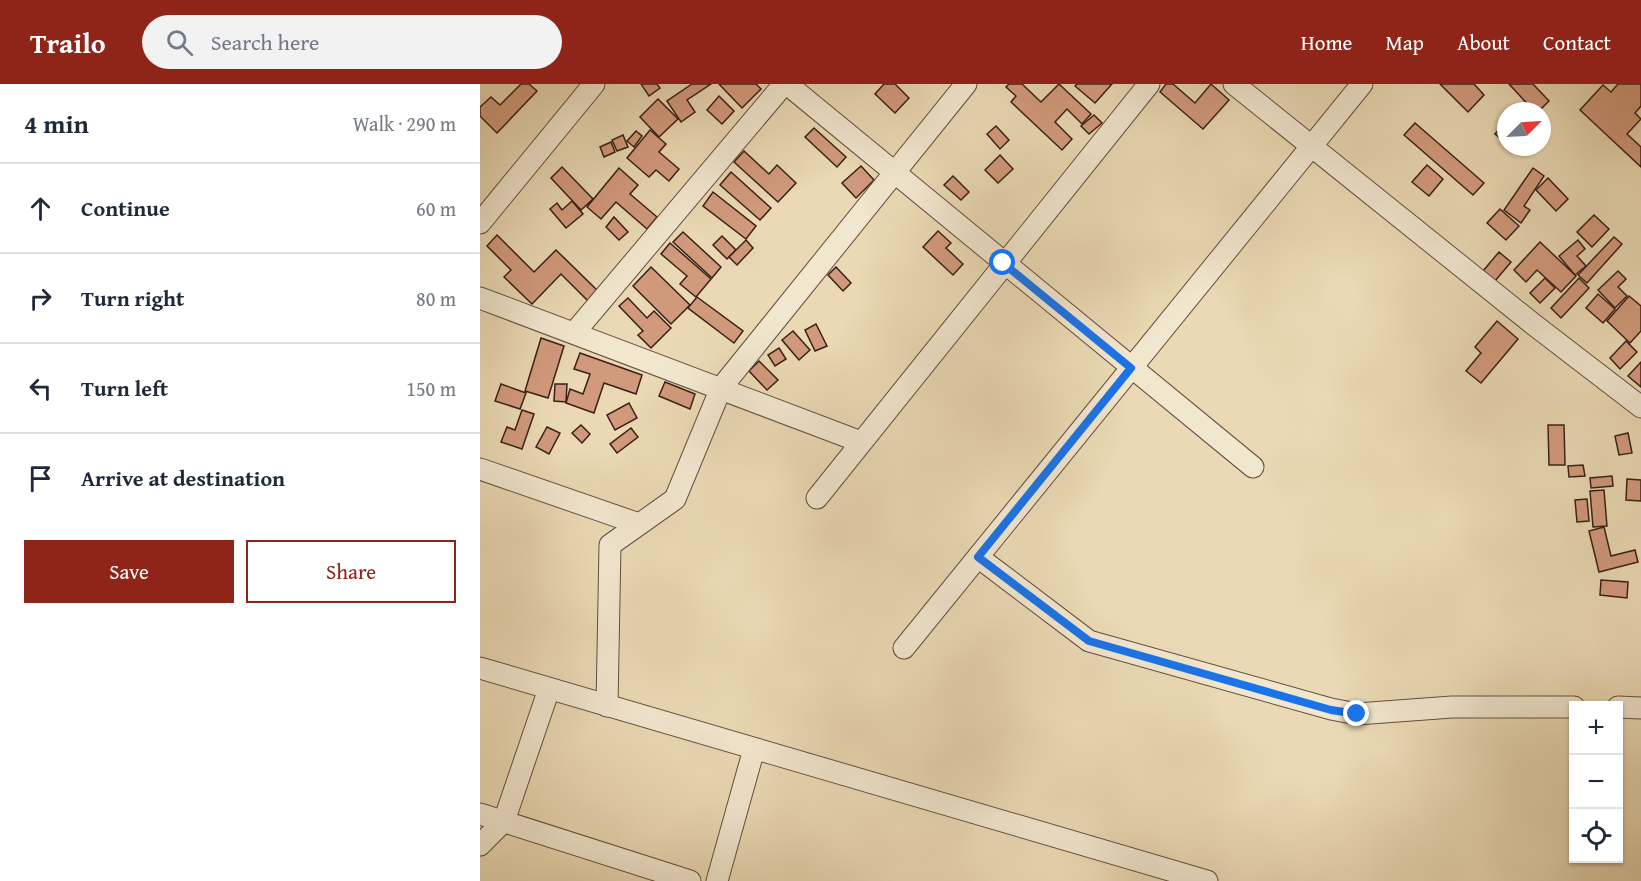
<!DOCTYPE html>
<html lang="en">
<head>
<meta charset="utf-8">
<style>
  body { margin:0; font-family:"Gentium Book Plus",serif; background:#f2f2f3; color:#1f2937 }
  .controls { position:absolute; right:18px; bottom:18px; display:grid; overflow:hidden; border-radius:0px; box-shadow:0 2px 4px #0004 }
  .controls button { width:54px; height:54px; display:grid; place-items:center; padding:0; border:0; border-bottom:2px solid #e0e1e3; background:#fff; color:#1f2937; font:30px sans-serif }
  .compass { position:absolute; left:1017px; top:18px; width:54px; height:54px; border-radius:50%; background:#fff; box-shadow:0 2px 4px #0004; rotate:66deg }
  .stop { position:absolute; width:18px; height:18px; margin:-14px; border:4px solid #1a73e8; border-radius:50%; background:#fff }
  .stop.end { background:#1a73e8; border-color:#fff; box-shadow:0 2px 6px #0008 }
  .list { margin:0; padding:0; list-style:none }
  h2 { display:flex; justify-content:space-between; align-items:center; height:78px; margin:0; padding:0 24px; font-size:26px }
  h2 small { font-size:20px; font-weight:400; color:#747a83 }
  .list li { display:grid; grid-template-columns:39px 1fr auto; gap:18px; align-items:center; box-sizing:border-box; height:90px; padding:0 24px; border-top:2px solid #e0e1e3 }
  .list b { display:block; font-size:22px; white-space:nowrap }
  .list em { font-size:20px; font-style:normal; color:#747a83 }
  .actions { display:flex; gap:12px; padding:18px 24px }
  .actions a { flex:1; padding:14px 0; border:2px solid #8f2418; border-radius:0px; text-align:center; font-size:21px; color:#8f2418 }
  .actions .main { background:#8f2418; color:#fff }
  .icon { flex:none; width:33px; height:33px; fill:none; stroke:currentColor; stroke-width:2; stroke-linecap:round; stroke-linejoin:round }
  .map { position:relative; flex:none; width:1161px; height:797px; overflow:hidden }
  header { display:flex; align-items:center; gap:36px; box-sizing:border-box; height:84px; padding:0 30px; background:#8f2418; color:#fff }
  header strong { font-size:28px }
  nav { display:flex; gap:33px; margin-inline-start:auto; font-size:21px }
  .search { width:420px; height:54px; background:#f2f2f3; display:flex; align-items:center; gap:15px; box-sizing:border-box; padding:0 21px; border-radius:33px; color:#747a83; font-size:22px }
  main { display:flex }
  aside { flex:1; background:#fff }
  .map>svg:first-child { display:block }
  .building { fill:#d29a7d; stroke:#382016; stroke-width:1.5 }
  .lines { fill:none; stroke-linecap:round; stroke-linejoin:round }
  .minor-casing { stroke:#644e3e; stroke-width:23 }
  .minor { stroke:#f1e6ce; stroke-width:21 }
  .route { stroke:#1a73e8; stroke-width:8 }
</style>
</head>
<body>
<header>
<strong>Trailo</strong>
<div class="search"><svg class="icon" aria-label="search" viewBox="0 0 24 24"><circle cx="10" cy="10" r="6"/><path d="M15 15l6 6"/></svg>Search here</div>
<nav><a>Home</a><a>Map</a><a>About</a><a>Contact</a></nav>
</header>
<main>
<aside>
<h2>4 min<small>Walk · 290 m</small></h2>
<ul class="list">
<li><svg class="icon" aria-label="ahead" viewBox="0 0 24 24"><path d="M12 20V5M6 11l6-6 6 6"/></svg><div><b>Continue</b></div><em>60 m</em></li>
<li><svg class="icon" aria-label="right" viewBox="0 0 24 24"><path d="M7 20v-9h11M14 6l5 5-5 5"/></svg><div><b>Turn right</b></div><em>80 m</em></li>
<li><svg class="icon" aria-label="left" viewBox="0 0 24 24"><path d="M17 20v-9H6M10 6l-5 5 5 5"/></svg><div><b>Turn left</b></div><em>150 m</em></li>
<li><svg class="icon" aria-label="arrive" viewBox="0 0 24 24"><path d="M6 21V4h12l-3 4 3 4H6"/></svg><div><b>Arrive at destination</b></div></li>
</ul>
<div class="actions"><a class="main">Save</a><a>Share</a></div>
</aside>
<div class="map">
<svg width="1161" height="797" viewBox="0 0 1161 797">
  <rect width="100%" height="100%" fill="#ead9b4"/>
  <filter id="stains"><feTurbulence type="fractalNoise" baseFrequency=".00333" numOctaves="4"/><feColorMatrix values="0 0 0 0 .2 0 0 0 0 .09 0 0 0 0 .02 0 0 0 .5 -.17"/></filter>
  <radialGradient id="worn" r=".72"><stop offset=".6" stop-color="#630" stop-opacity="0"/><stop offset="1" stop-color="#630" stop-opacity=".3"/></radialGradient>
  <g class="building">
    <path d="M41,0H49L57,7L17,49L0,32V23L11,13L20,21Z"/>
    <path d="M161,0H177L180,4L169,12Z"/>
    <path d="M212,0H231L207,16L215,28L201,38L187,17Z"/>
    <path d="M239,0H276L281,5L262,24Z"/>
    <path d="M404,0H415L429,14L415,29L395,10Z"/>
    <path d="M529,0H542L561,18L579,0L611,30L602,40L587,25L575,38L592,55L582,66L531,18L536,12L526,3Z"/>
    <path d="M597,0H632L615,19L595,2Z"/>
    <path d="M686,0H693L715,19L731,0L749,16L723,45L680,8Z"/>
    <path d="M960,0H994L1004,11L988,28Z"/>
    <path d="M1029,0H1053L1069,17L1059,27H1054Z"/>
    <path d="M1138,0H1161V22L1155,29L1161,35L1147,50L1161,63V83L1100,26L1123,1L1131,8Z"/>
    <path d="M239,12L254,27L242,40L227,26Z"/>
    <path d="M178,15L198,35L179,53L160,33Z"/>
    <path d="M614,31L622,39L609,50L601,42Z"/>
    <path d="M935,39L1004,99L993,111L924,51Z"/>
    <path d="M1024,40L1026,42V59L1015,50Z"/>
    <path d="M516,42L529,56L520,65L507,50Z"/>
    <path d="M334,44L366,73L357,83L325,53Z"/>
    <path d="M170,46L186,60L179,68L199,85L189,97L176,86L169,93L147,74Z"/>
    <path d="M156,47L162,52L154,63L147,57Z"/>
    <path d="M143,51L148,63L137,67L132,56Z"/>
    <path d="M131,58L135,68L124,73L120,63Z"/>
    <path d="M264,67L289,90L297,81L316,99L298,118L254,78Z"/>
    <path d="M520,71L533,85L518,99L505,86Z"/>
    <path d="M947,81L963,95L949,112L932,98Z"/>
    <path d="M381,82L394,96L376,114L362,99Z"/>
    <path d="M82,83L113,115L101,126L71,94Z"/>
    <path d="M139,84L158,101L150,110L177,133L167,145L136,118L121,135L107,123Z"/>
    <path d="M1053,84L1064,92L1044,122L1050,126L1041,139L1024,126Z"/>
    <path d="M251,88L291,124L280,136L240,101Z"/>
    <path d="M473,92L489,108L481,116L464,101Z"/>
    <path d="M1068,94L1088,115L1076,127L1056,106Z"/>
    <path d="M233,108L276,142L266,155L223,122Z"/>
    <path d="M92,117L103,130L86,144L70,125L77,119L82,126Z"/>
    <path d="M1020,125L1039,142L1026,156L1007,139Z"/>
    <path d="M1114,131L1129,145L1112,163L1097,148Z"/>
    <path d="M134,133L148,148L139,156L126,143Z"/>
    <path d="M458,147L471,159L466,164L483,180L473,191L443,163Z"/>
    <path d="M203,148L241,183L232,194L193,158Z"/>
    <path d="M17,151L54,188L76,166L118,207L108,217L81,190L52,220L24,193L31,186L7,162Z"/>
    <path d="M242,152L256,166L247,175L233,161Z"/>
    <path d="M1134,153L1142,160L1107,199L1098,191Z"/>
    <path d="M266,156L273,164L257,181L249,173Z"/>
    <path d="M1098,156L1105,165L1097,172L1106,182L1095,191L1079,172Z"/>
    <path d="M1060,158L1096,192L1081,208L1057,186L1046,198L1034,186Z"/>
    <path d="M190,159L231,195L216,213L200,200L207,192L181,170Z"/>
    <path d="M1019,168L1031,178L1015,197L1003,187Z"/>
    <path d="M171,183L210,221L191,240L153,202Z"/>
    <path d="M356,183L371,199L363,207L348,191Z"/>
    <path d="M1138,187L1146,195L1138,203L1147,212L1135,224L1118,206Z"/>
    <path d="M1065,194L1075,204L1060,219L1050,209Z"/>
    <path d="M1099,194L1109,204L1081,234L1071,224Z"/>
    <path d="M1118,210L1135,225L1123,239L1106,224Z"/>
    <path d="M1149,212L1161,222V247L1150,259L1127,237Z"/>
    <path d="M217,213L263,247L254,259L208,224Z"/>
    <path d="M148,214L167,234L174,227L191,244L171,264L158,251L163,247L139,222Z"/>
    <path d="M1017,237L1038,255L1001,299L986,287L1001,269L995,263Z"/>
    <path d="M336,240L347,262L335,267L325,246Z"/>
    <path d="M313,247L330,266L319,276L302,256Z"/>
    <path d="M61,254L84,262L68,314L45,307Z"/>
    <path d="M1146,257L1157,268L1140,285L1130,274Z"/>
    <path d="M299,264L306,275L295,282L288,271Z"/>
    <path d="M100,269L162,291L156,310L124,299L114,329L86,319L90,305L103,310L110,290L94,285Z"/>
    <path d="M279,277L298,296L287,306L269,287Z"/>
    <path d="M1161,278V303L1148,292Z"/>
    <path d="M185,298L215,310L210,325L179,312Z"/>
    <path d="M21,300L46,309L40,325L15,317Z"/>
    <path d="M75,300H87L86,318L74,317Z"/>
    <path d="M149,319L157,334L135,346L127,331Z"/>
    <path d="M42,326L54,330L42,365L21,358L27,343L35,346Z"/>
    <path d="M101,341L110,350L102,359L92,349Z"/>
    <path d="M1068,341H1084L1085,381H1069Z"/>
    <path d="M67,343L80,349L69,370L56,363Z"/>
    <path d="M151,344L158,353L137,369L130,360Z"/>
    <path d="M1148,349L1152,369L1139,371L1135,352Z"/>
    <path d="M1103,381L1105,392L1089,393L1088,382Z"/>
    <path d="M1132,392L1133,402L1111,404L1110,394Z"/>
    <path d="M1147,395L1161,396V417L1146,416Z"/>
    <path d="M1124,406L1127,442L1113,443L1110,407Z"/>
    <path d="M1107,415L1109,437L1097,438L1095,416Z"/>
    <path d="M1124,443L1131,472L1155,466L1158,478L1119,488L1109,447Z"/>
    <path d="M1121,496L1148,498L1147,514L1120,511Z"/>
  </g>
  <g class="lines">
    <g class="minor-casing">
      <g id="minor">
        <path d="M307,0L773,383"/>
        <path d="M754,0L1053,240L1161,323"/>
        <path d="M0,139L114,0"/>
        <path d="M0,214L381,358"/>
        <path d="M94,249L304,0"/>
        <path d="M0,385L159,440"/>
        <path d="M337,414L669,0"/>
        <path d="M498,473L609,557L851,625L877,630L972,623H1094"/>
        <path d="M424,564L882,0"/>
        <path d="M0,584L727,797"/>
        <path d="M127,622L130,461L195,415L241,304L486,0"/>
        <path d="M1138,623L1161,624"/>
        <path d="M0,730L210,797"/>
        <path d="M0,761L24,737L69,605"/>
        <path d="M237,797L274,665"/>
      </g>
    </g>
    <use href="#minor" class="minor"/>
  </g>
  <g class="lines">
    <path class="route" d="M523,179L651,284L498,473L609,557L851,626L877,630"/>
  </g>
  <rect width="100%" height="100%" filter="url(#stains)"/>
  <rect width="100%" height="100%" fill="url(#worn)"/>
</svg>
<div class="controls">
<button>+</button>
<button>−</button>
<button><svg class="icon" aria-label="locate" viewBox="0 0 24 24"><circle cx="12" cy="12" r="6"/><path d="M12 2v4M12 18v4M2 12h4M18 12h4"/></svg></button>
</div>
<svg class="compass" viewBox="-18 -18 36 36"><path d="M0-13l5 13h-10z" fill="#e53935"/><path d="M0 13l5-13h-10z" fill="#747a83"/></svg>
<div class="stop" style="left:523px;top:179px"></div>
<div class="stop end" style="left:877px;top:630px"></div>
</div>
</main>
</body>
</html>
